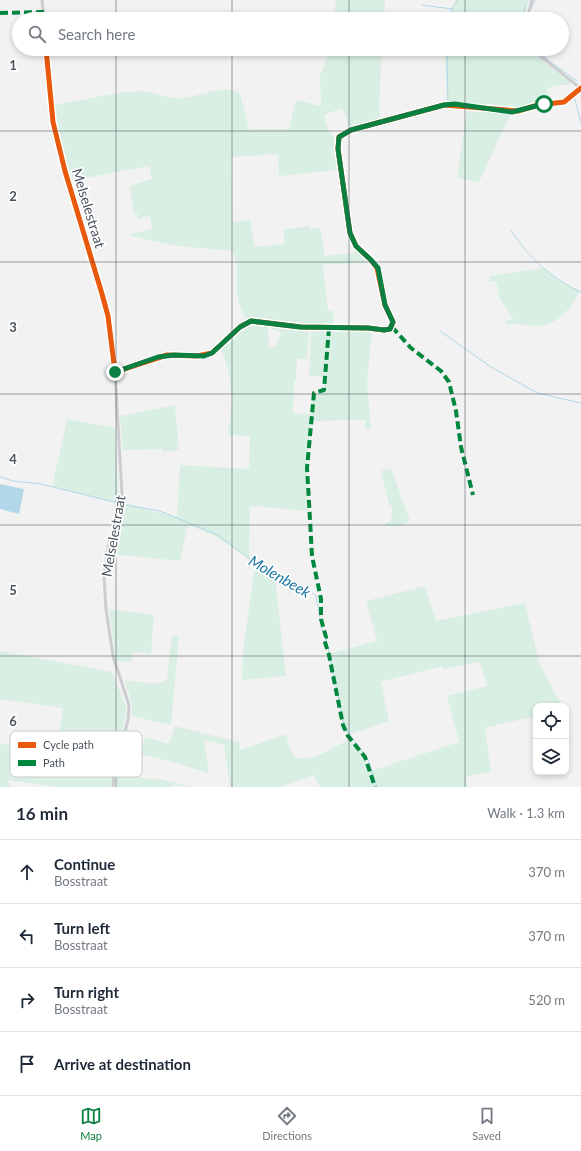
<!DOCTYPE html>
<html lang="en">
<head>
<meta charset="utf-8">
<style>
  body { margin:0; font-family:Lato,sans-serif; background:#f2f2f3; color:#1f2937 }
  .controls { position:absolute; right:12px; bottom:12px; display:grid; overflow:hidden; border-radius:8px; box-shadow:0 2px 6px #0003 }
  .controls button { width:36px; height:36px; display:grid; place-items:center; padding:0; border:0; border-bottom:1px solid #e0e1e3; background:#fff; color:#1f2937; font:20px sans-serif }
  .stop { position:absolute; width:12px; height:12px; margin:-9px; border:3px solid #0b8043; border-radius:50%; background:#fff }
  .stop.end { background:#0b8043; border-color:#fff; box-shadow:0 1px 4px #0008 }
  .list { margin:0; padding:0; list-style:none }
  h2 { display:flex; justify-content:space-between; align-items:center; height:52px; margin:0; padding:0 16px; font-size:17px }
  h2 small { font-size:13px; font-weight:400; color:#747a83 }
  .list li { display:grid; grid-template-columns:26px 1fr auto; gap:12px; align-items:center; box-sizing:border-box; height:64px; padding:0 16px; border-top:1px solid #e0e1e3 }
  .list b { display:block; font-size:15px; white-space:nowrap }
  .list p { margin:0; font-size:13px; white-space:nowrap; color:#747a83 }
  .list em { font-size:13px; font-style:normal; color:#747a83 }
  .icon { flex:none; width:22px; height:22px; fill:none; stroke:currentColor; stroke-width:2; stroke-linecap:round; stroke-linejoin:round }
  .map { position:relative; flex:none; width:581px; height:787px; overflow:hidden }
  .search { position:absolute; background:#fff; box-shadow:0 2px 6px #0003; left:12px; right:12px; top:12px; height:44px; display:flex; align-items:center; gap:10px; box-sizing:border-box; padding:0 14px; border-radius:22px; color:#747a83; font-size:15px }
  .sheet { height:308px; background:#fff }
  nav { display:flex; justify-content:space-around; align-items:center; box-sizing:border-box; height:56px; border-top:1px solid #e0e1e3; background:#fff; font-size:11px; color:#747a83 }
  nav a { display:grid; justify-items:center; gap:2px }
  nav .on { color:#0b8043 }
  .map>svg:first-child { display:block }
  .green { fill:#daefe4; fill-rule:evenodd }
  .water { fill:#b2d7e9 }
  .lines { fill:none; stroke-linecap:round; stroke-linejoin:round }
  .stream { stroke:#b2d7e9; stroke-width:1 }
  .street { stroke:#cccdd0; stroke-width:3 }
  .quiet { stroke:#00873e; stroke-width:4; stroke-dasharray:8 4; stroke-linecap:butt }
  .cycleway-casing { stroke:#fff; stroke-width:8 }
  .cycleway { stroke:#e8590c; stroke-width:5 }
  .route { stroke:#0b8043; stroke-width:5 }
  .grid { fill:none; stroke:#4b535d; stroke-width:1; stroke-opacity:0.55 }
  .labels { text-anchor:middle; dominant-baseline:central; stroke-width:3.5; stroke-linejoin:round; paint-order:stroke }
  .street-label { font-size:14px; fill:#4b535d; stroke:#fff }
  .water-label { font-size:15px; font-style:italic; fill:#1a76a1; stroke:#fff }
  .key { fill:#fff; stroke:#c9cbce; stroke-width:1 }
  .key-label { font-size:11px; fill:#4b535d }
  .grid-label { font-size:13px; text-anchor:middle; font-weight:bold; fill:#4b535d; stroke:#fff; stroke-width:3.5; stroke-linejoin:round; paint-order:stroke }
</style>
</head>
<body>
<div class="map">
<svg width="581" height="787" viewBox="0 0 581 787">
  <rect width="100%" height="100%" fill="#f3f2f2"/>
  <g class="green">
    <path d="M336,0H385L384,19H333Z"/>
    <path d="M456,0H529L523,19H447Z"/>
    <path d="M328,49H382L379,104L380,120L350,128L342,108L324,115L328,130L334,138L338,170L279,176L278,154L231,157L233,222L250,220L255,247L285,244L283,230L309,226L310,229L320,228L325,256L359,252L370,262L323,265L328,311L333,310L334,327H310L246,320C243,314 240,307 238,300C234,284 241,265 232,251L178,246L130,236V234L152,229L150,216L138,219L137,213L134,214L130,186L152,179L149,166L70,181L61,151L53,105C81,101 110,93 138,91C154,90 168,100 184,98C197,96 229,83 240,94L249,129H289L296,100L321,106L320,75L327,59Z"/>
    <path d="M444,49H532L535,54L571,83L570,85H560L547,88L550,102C538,103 527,108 516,110C494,112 469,105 447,101Z"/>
    <path d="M467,108L510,115L479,182L457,178Z"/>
    <path d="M544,268L556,279L580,291L570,308L555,321L542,326L506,324L505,320L513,319L500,299L496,281L490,282L489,276Z"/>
    <path d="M251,323L309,331L307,359H297L296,381H294L293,413L310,414L313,396L324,388V377L309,376L311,330H372L367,383L371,429H365L366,420L311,421L307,462L309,511L250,506L249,558L215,536L188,525L180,561L110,554L124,503L177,517L180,465L249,469L250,436L230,435L228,432C234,406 232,374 221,350L236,333ZM268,327L282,333L277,340V346L269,347Z"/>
    <path d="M175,405L179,450L163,452L162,449L123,450L120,416Z"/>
    <path d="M67,419L115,428L118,490L116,503L52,487Z"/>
    <path d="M391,468L410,521L399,526H386L385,523L390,522L392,515V507L389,505L381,471Z"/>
    <path d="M255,564L275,576L286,676L242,680L243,652Z"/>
    <path d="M425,586L436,621L525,603L539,662L562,706H536V716L485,728L491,772L466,776L468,787H320L314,775L280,787H230L224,745L204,740L209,773L158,758L122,751L125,738L143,742L145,737L169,744L175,726L239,742L240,750L286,734L291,751L296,758C315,761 333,747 350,739L361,751L371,771L459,742L447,696L487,686L480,662L443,669L442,666L381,682L389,721L348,735L343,726L340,708L328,654L377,641L366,601Z"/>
    <path d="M109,609L154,615L151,654L133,652L131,662L116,661Z"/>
    <path d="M172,635L179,637L171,725L132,716C133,698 129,696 124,680L156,684V682L160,683L167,679Z"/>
    <path d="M0,651L112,672L126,707L125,720L116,753L112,787H56L8,780L10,787H0V744L57,750L63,708L0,699Z"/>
    <path d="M116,773L154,780L155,778L194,787L171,785V787H116Z"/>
  </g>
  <path class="water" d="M0,484L24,489L19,514L0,509Z"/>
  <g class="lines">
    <g class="stream">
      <path d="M422,5L452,9L457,0"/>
      <path d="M531,9L535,0"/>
      <path d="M448,19L452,9"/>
      <path d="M524,19L525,5"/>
      <path d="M529,19V16"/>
      <path d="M447,49L448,101"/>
      <path d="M532,49L541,59"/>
      <path d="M538,49L549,61L577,81"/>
      <path d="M574,96L581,123"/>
      <path d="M511,231C530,258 551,279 581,292"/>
      <path d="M440,331L491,367L537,393L581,403"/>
      <path d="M0,477L13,481L41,484L118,503"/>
      <path d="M126,505L160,511L218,535L255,563L277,576L302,586L316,596L322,629L328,647L344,725L347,731L368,759L377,787"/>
    </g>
    <g class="street">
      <path d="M42,0L44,19"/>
      <path d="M527,19L532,0"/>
      <path d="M46,49L51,107L60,153L108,316L115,372L122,495L119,512L108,547L104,577L106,609L113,656L129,705L128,720L114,774L113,787"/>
      <path d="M535,49L543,58L580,88"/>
      <path d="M115,372L167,355L197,356L212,353L240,327L251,321L301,327L368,328L384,330L390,329L393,322L385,305L377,268L371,260L356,246L350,233L338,149L339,137L351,130L444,105L518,111L538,105L564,102L581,88"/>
    </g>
    <g class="quiet">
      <path d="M0,13L44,12"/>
      <path d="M392,327L411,348L441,371L449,382L456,411L461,447L473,495"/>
      <path d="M329,328L324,390L314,393L307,468L309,502L312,556L321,599V619L326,637L324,639L329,655L343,725L348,736L365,757L375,787"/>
    </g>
    <g class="cycleway-casing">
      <path id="cycleway" d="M46,49L53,122L65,171L102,294L108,316L115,372L167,355L197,356L212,353L240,327L251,321L301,327L368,328L384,330L390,329L393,322L385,305L377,268L371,260L356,246L350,233L338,149L339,137L351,130L444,105L518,111L538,105L564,102L581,88"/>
    </g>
    <use href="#cycleway" class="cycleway"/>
  </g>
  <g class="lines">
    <path class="route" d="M115,372L158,357L174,355L204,356L212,353L240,327L251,321L300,327L368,328L384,330L390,329L393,322L385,305L378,268L371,260L356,246L350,233L338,149L339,137L351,130L444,105L455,104L512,112L544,104"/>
  </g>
  <path class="grid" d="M116,0V19M232,0V19M349,0V19M465,0V19M116,49V787M232,49V787M349,49V787M465,49V787M0,131H581M0,262H581M0,394H581M0,525H581M0,656H581"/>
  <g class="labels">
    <g class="street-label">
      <text transform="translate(89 208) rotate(73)">Melselestraat</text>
      <text transform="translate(113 536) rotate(-80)">Melselestraat</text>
    </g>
    <g class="water-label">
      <text transform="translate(280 576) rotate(30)">Molenbeek</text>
    </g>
  </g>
  <rect x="10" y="731" width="132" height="46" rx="6" class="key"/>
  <rect x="18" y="742" width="18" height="6" fill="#e8590c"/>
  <rect x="18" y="760" width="18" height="6" fill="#00873e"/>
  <g class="key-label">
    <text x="43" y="749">Cycle path</text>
    <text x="43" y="767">Path</text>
  </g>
  <g class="grid-label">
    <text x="13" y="70">1</text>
    <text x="13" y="201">2</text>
    <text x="13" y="332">3</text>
    <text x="13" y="464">4</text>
    <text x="13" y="595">5</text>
    <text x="13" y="726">6</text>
  </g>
</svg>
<div class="controls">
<button><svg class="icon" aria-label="locate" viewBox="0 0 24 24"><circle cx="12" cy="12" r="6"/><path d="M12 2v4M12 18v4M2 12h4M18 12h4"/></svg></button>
<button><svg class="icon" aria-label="layers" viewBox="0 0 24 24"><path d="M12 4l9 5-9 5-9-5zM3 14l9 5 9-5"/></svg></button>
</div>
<div class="stop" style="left:544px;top:104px"></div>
<div class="stop end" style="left:115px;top:372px"></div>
<div class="search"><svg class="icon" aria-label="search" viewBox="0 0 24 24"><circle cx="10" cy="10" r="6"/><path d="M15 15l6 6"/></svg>Search here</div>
</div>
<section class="sheet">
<h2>16 min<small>Walk · 1.3 km</small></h2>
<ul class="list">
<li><svg class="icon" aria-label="ahead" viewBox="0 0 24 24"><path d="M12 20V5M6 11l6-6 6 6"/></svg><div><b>Continue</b><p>Bosstraat</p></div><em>370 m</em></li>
<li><svg class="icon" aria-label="left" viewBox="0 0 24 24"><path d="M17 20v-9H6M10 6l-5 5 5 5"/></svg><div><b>Turn left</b><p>Bosstraat</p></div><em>370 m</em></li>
<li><svg class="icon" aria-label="right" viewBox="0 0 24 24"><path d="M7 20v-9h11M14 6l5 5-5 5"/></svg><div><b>Turn right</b><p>Bosstraat</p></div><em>520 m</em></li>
<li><svg class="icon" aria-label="arrive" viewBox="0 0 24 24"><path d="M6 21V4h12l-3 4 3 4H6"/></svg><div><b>Arrive at destination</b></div></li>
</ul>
</section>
<nav>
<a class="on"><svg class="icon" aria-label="map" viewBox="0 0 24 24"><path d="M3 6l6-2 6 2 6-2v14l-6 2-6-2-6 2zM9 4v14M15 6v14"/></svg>Map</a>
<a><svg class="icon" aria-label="directions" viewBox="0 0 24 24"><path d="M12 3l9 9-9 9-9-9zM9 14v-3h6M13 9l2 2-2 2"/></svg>Directions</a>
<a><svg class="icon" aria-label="saved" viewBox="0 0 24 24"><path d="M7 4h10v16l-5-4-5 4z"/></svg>Saved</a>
</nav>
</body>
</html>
